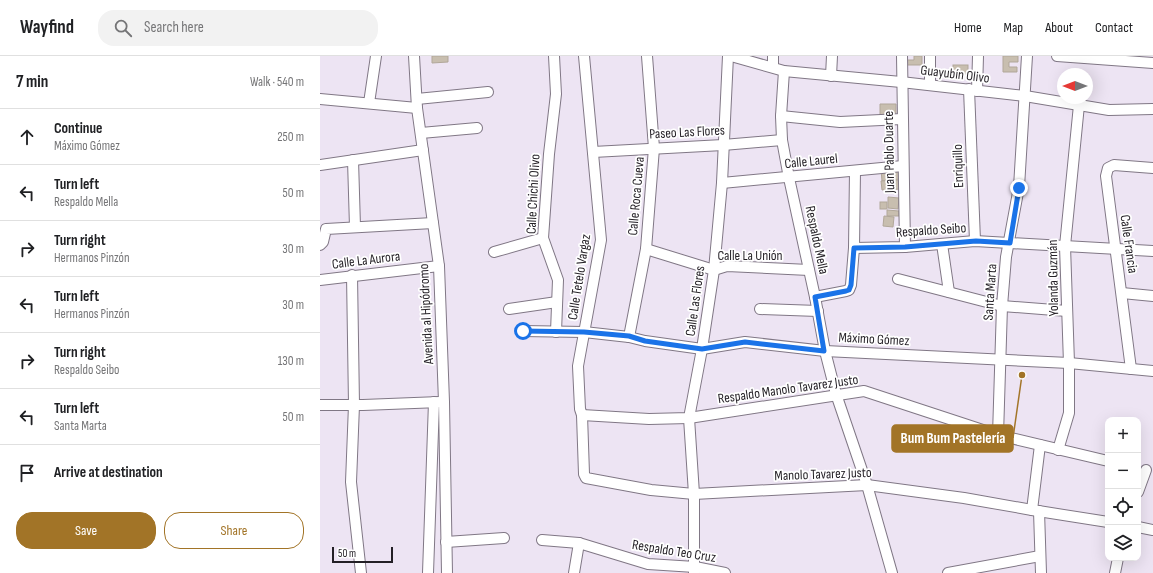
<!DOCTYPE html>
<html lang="en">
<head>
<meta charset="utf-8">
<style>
  body { margin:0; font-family:"Sofia Sans Condensed",sans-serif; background:#f2f2f2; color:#202124 }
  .controls { position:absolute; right:12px; bottom:12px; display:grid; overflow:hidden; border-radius:8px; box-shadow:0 4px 16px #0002 }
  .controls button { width:36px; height:36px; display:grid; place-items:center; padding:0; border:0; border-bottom:1px solid #e0e0e0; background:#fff; color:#202124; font:20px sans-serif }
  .compass { position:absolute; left:737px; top:12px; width:36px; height:36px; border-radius:50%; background:#fff; box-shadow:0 4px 16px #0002; rotate:270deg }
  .scale { position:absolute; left:12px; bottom:10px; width:61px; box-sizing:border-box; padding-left:4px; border:2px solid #231f25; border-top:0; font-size:11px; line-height:14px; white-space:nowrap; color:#231f25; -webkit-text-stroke:3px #fff; paint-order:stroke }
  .stop { position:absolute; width:12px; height:12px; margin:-9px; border:3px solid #1a73e8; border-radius:50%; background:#fff }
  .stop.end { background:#1a73e8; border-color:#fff; box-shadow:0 1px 4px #0008 }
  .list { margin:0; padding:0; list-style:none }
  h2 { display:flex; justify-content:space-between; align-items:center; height:52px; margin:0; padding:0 16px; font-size:17px }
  h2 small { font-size:13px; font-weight:400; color:#757577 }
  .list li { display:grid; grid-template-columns:26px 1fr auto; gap:12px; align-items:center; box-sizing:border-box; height:56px; padding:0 16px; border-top:1px solid #e0e0e0 }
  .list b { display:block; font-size:15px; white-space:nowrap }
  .list p { margin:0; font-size:13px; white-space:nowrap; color:#757577 }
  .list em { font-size:13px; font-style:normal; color:#757577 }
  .actions { display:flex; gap:8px; padding:12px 16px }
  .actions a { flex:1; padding:9px 0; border:1px solid #a27427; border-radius:16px; text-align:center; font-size:14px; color:#a27427 }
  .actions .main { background:#a27427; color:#fff }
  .icon { flex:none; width:22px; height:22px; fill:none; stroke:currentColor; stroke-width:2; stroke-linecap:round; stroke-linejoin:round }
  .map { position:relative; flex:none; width:833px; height:517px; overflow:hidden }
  header { display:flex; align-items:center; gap:24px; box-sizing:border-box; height:56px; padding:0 20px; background:#fff; border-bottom:1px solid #e0e0e0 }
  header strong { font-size:19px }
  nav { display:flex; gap:22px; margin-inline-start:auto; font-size:14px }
  .search { width:280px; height:36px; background:#f2f2f2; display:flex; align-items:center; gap:10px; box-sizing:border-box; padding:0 14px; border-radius:16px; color:#757577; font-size:15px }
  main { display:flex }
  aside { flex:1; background:#fff }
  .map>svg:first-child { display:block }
  .building { fill:#c8beaf; stroke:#b1a799 }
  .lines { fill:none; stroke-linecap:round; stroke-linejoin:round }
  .minor-casing { stroke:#807785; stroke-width:12 }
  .minor { stroke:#fff; stroke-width:10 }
  .route { stroke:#1a73e8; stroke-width:5 }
  .labels { text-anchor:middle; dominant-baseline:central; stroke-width:3.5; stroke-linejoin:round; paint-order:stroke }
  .street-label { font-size:14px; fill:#231f25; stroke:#fff }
  .leader { fill:none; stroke:#a27427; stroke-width:1.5 }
  .callout-dot { fill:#a27427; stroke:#fff; stroke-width:1.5 }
  .callout { fill:#a27427; stroke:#a27427; stroke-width:1.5 }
  .callout-label { font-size:15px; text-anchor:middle; font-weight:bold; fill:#fff }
</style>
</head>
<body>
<header>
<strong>Wayfind</strong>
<div class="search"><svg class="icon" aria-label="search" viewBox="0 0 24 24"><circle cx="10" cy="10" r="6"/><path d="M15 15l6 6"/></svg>Search here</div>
<nav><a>Home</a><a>Map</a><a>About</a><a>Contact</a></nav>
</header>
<main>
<aside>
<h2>7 min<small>Walk · 540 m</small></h2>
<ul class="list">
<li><svg class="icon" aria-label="ahead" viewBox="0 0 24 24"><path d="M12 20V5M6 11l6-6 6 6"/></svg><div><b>Continue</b><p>Máximo Gómez</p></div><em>250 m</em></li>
<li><svg class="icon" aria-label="left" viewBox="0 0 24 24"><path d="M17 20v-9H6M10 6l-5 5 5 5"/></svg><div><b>Turn left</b><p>Respaldo Mella</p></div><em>50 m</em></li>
<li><svg class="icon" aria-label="right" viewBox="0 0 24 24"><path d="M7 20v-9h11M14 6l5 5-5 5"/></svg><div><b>Turn right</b><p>Hermanos Pinzón</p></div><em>30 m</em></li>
<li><svg class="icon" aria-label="left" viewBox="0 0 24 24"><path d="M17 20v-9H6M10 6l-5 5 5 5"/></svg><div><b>Turn left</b><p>Hermanos Pinzón</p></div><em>30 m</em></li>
<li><svg class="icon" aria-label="right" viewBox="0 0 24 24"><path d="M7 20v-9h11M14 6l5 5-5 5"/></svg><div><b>Turn right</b><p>Respaldo Seibo</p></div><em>130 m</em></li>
<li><svg class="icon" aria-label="left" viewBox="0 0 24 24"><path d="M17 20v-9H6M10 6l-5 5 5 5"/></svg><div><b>Turn left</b><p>Santa Marta</p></div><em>50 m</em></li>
<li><svg class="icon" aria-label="arrive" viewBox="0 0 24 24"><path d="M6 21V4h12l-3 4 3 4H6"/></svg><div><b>Arrive at destination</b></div></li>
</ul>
<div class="actions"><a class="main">Save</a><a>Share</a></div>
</aside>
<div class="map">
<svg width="833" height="517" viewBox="0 0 833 517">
  <rect width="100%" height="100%" fill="#ede4f3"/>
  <g class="building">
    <path d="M112,0H128V6L112,7Z"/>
    <path d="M594,0H602V9H585V4H594Z"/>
    <path d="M683,0H698V6H689V11H697V16H683Z"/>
    <rect x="633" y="9" width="15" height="9"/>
    <path d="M560,48H576V57H565V60L560,59Z"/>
    <path d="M579,113L580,123L562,125L561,114Z"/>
    <path d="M580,124L581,133L562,134L561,125Z"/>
    <path d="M568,141L579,142L578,153L568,152Z"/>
    <rect x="560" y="146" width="7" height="7"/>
    <path d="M567,154L579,155V160H567Z"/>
    <path d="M564,160L574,161L573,171L563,170Z"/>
  </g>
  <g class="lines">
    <g class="minor-casing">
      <g id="minor">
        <path d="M94,0L97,52L119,210L124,346L127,517"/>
        <path d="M234,0L236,38L229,98L223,182L238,224L236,276"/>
        <path d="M264,0L281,184L258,310L260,353L262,359L264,418L266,422L331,434L374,438L547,429L644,442L712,454L788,466"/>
        <path d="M411,0L464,15L581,26L705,40L789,54L833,53"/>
        <path d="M453,0V11"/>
        <path d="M582,0L585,191"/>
        <path d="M737,0L833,7"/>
        <path d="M464,15L461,60L462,84L469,122L495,241L505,295L516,338L547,429L572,517"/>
        <path d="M511,20L512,0"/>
        <path d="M610,29V0"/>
        <path d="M649,33L655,185"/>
        <path d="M657,35L658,0"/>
        <path d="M0,43L97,52"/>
        <path d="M97,43L168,36"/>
        <path d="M49,47L56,0"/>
        <path d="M461,60L520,66L582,63"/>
        <path d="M101,77L157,72"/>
        <path d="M273,96L403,89L462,84"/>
        <path d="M33,104L35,171"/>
        <path d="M0,109L103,94"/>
        <path d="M402,127L583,110"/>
        <path d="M622,188L629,236"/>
        <path d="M0,189L3,186L6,173L113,167"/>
        <path d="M534,192L585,191L655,185L833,195"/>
        <path d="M326,193L394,214L407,210L489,214"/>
        <path d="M174,196L223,182"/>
        <path d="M32,219L34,349L31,426L41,517"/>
        <path d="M578,223L682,250L747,255"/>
        <path d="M0,224L119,210"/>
        <path d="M802,237L833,240"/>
        <path d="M495,241L526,235L529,234L531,229L534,192L535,115"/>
        <path d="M189,253L237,246"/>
        <path d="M440,253L498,255"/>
        <path d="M203,275L264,276L309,281L325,285L382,293L425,286L505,295L749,307L833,315"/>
        <path d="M309,281L326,193L334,92L327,0"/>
        <path d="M811,313L786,120L788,112L794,109L833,112"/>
        <path d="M0,349H43L120,346"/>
        <path d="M262,359L329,363L369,362L544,335L678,379L788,405"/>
        <path d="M678,379L682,250L686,201L699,131L707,0"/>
        <path d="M738,394L749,357V307L745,190L759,49"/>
        <path d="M818,436L826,414"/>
        <path d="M712,454L720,389"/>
        <path d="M719,455L721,517"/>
        <path d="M818,471L833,474"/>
        <path d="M222,484L259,487L328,508L375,511L405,517"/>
        <path d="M126,486L184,482"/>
        <path d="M108,517L114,346"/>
        <path d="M254,517L259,487"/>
        <path d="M374,517V438L369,362L382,293L394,214L402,127L408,0"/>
        <path d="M628,517L720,500"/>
        <path d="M795,517L798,502"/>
      </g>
    </g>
    <use href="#minor" class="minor"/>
  </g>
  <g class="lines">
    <path class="route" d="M203,275L264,276L309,280L325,285L382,293L425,286L504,295L495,241L526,235L529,234L531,229L534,192L585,191L656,185L690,187L699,132"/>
  </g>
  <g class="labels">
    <g class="street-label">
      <text transform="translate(635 18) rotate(7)">Guayubín Olivo</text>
      <text transform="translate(367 76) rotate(-3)">Paseo Las Flores</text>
      <text transform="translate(569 96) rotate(-91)">Juan Pablo Duarte</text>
      <text transform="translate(491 105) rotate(-6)">Calle Laurel</text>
      <text transform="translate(638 110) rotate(-92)">Enriquillo</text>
      <text transform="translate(213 138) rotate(-87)">Calle Chichi Olivo</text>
      <text transform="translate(316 140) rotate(-85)">Calle Roca Cueva</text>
      <text transform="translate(611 174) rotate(-4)">Respaldo Seibo</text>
      <text transform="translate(497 184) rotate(78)">Respaldo Mella</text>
      <text transform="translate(809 188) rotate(82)">Calle Francia</text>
      <text x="430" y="199">Calle La Unión</text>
      <text transform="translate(46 204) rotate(-7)">Calle La Aurora</text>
      <text transform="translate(259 221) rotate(-81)">Calle Tetelo Vargaz</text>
      <text transform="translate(733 222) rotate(-91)">Yolanda Guzmán</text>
      <text transform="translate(670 236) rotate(-86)">Santa Marta</text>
      <text transform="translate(375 245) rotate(-82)">Calle Las Flores</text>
      <text transform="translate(106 258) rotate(-93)">Avenida al Hipódromo</text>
      <text transform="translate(554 283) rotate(3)">Máximo Gómez</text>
      <text transform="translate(468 333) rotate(-8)">Respaldo Manolo Tavarez Justo</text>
      <text transform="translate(503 418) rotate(-2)">Manolo Tavarez Justo</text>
      <text transform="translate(354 495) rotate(9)">Respaldo Teo Cruz</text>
    </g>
  </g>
  <path class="leader" d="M702 319L693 382"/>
  <circle class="callout-dot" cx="702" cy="319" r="4"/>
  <rect class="callout" x="572" y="369" width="121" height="27" rx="4"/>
  <g class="callout-label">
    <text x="633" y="387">Bum Bum Pastelería</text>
  </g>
</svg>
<div class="controls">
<button>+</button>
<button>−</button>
<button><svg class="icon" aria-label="locate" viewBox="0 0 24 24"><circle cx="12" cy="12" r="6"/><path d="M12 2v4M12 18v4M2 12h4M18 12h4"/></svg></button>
<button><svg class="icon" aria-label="layers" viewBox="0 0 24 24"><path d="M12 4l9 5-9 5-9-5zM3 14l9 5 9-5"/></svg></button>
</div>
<svg class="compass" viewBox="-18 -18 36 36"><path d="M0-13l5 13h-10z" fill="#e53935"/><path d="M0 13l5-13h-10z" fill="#757577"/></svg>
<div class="scale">50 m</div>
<div class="stop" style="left:203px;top:275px"></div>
<div class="stop end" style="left:699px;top:132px"></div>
</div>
</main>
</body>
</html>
